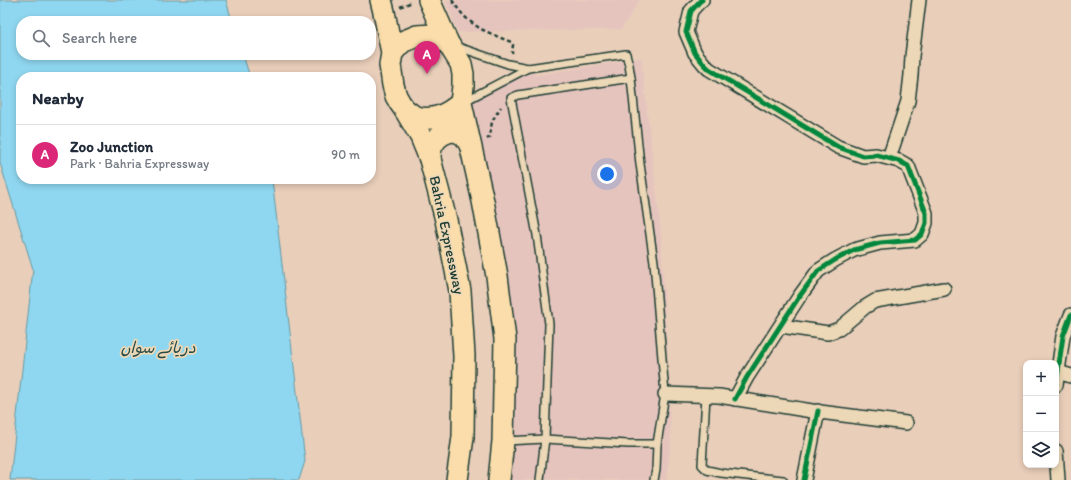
<!DOCTYPE html>
<html lang="en">
<head>
<meta charset="utf-8">
<style>
  body { margin:0; font-family:Itim,"Playpen Sans Arabic",sans-serif; background:#f2f2f3; color:#1f2937 }
  .controls { position:absolute; right:12px; bottom:12px; display:grid; overflow:hidden; border-radius:8px; box-shadow:0 2px 6px #0003 }
  .controls button { width:36px; height:36px; display:grid; place-items:center; padding:0; border:0; border-bottom:1px solid #e0e1e3; background:#fff; color:#1f2937; font:20px sans-serif }
  .you { position:absolute; left:607px; top:174px; width:14px; height:14px; margin:-10px; border:3px solid #fff; border-radius:50%; background:#1a73e8; box-shadow:0 0 0 6px #1a73e833 }
  .badge { display:grid; place-items:center; width:26px; height:26px; border-radius:50%; background:#db2777; color:#fff; font-size:13px; font-weight:700 }
  .pin { position:absolute; translate:-50% -33px; filter:drop-shadow(0 1px 2px #0008) }
  .pin::after { content:''; position:absolute; top:21px; width:14px; height:12px; background:inherit; clip-path:polygon(0 0,100% 0,50% 100%) }
  .list { margin:0; padding:0; list-style:none }
  h2 { display:flex; justify-content:space-between; align-items:center; height:52px; margin:0; padding:0 16px; font-size:17px }
  h2 small { font-size:13px; font-weight:400; color:#747a83 }
  .list li { display:grid; grid-template-columns:26px 1fr auto; gap:12px; align-items:center; box-sizing:border-box; height:60px; padding:0 16px; border-top:1px solid #e0e1e3 }
  .list b { display:block; font-size:15px; white-space:nowrap }
  .list p { margin:0; font-size:13px; white-space:nowrap; color:#747a83 }
  .list em { font-size:13px; font-style:normal; color:#747a83 }
  .icon { flex:none; width:22px; height:22px; fill:none; stroke:currentColor; stroke-width:2; stroke-linecap:round; stroke-linejoin:round }
  .map { position:relative; flex:none; width:1071px; height:480px; overflow:hidden }
  .search { position:absolute; background:#fff; box-shadow:0 2px 6px #0003; left:16px; top:16px; width:360px; height:44px; display:flex; align-items:center; gap:10px; box-sizing:border-box; padding:0 14px; border-radius:16px; color:#747a83; font-size:15px }
  .panel { position:absolute; background:#fff; box-shadow:0 2px 6px #0003; left:16px; top:72px; width:360px; height:112px; border-radius:16px }
  .map>svg:first-child { display:block }
  .built { fill:#e6c4be }
  .water { fill:#8fd7f0; stroke:#6299a5 }
  .lines { fill:none; stroke-linecap:round; stroke-linejoin:round }
  .service-casing { stroke:#1f3d34; stroke-width:10 }
  .minor-casing { stroke:#1f3d34; stroke-width:16 }
  .primary-casing { stroke:#1f3d34; stroke-width:24 }
  .path { stroke:#1f3d34; stroke-width:2.5; stroke-dasharray:4 3; stroke-linecap:butt }
  .service { stroke:#ecd7b6; stroke-width:7 }
  .minor { stroke:#ecd7b6; stroke-width:13 }
  .primary { stroke:#faddab; stroke-width:21 }
  .cycleway-casing { stroke:#ecd7b6; stroke-width:8 }
  .cycleway { stroke:#00873e; stroke-width:5 }
  .labels { text-anchor:middle; dominant-baseline:central; stroke-width:3.5; stroke-linejoin:round; paint-order:stroke }
  .street-label { font-size:15px; fill:#1f3d34; stroke:#ecd7b6 }
  .water-label { font-size:16px; font-style:italic; fill:#2a4c47; stroke:#ecd7b6 }
</style>
</head>
<body>
<div class="map">
<svg width="1071" height="480" viewBox="0 0 1071 480">
  <rect width="100%" height="100%" fill="#e9ceba"/>
  <filter id="ink" filterUnits="userSpaceOnUse"><feTurbulence type="fractalNoise" baseFrequency=".025" numOctaves="2"/><feDisplacementMap in="SourceGraphic" scale="8" xChannelSelector="R" yChannelSelector="G"/><feConvolveMatrix kernelMatrix="1 2 1 2 8 2 1 2 1" color-interpolation-filters="sRGB"/></filter>
  <g filter="url(#ink)">
    <g class="built">
      <path d="M445,0H640L621,29L458,32Z"/>
      <path d="M641,58L661,233L671,442L666,480H510L514,432L501,237L472,104L473,97L528,68L536,75Z"/>
    </g>
    <path class="water" d="M0,0H226L232,21H21V55H243L250,77H21V179H272L305,461L299,480H10L33,269L0,163Z"/>
    <g class="lines">
      <g class="service-casing">
        <g id="service">
          <path d="M455,46L508,64L528,68L626,54L629,65L631,78L640,164L654,262L665,394L657,444L656,470L654,480"/>
          <path d="M465,101L528,68"/>
          <path d="M706,396L702,465L707,470L721,473L783,480"/>
          <path d="M505,441L545,439L628,444H657"/>
          <path d="M540,480L545,439L549,324L537,235L511,98L518,95L631,78"/>
        </g>
      </g>
      <g class="minor-casing">
        <g id="minor">
          <path d="M702,0L700,1L691,11L686,32L695,53L704,64L709,69L838,147L863,156L876,155L899,161L908,166L926,213V223L922,234L915,240L880,243L854,250L835,260L818,271L799,297L747,377L735,399"/>
          <path d="M889,158L908,101L911,75L912,56L919,0"/>
          <path d="M781,326L828,333L839,329L865,307L875,301L944,289"/>
          <path d="M1058,372L1071,376"/>
          <path d="M1056,385L1063,336L1071,315"/>
          <path d="M665,394L719,396L812,411L906,423"/>
          <path d="M1056,451L1058,480"/>
          <path d="M804,480L818,411"/>
        </g>
      </g>
      <g class="primary-casing">
        <g id="primary">
          <path d="M381,0L384,12L392,53L390,65L393,85L396,96L400,103L405,110L421,137L430,159L446,220L460,291L464,356L463,437L457,480"/>
          <path d="M429,0L448,43L461,64L463,74V86L461,103L483,201L497,276L505,339L503,441L499,480"/>
          <path d="M392,53L402,42L417,36L433,35L448,43"/>
          <path d="M405,110C409,112 412,116 416,117C434,122 448,114 461,103"/>
          <path d="M430,159C430,155 430,150 432,146C437,135 452,126 463,135C466,137 468,141 470,145"/>
        </g>
      </g>
      <g class="path">
        <path d="M452,0C468,26 484,31 511,42L513,45L512,53"/>
        <path d="M400,7L412,2"/>
        <path d="M487,139L490,137L492,121L501,107"/>
      </g>
      <use href="#service" class="service"/>
      <use href="#minor" class="minor"/>
      <use href="#primary" class="primary"/>
      <g class="cycleway-casing">
        <g id="cycleway">
          <path d="M702,0L700,1L691,11L686,32L695,53L704,64L709,69L838,147L863,156L876,155L899,161L908,166L926,213V223L922,234L915,240L880,243L854,250L835,260L818,271L799,297L747,377L735,399"/>
          <path d="M1056,385L1063,336L1071,315"/>
          <path d="M804,480L818,411"/>
        </g>
      </g>
      <use href="#cycleway" class="cycleway"/>
    </g>
  </g>
  <g class="labels">
    <g class="street-label">
      <text transform="translate(447 235) rotate(78)">Bahria Expressway</text>
    </g>
    <g class="water-label">
      <text x="158" y="347">دریائے سواں</text>
    </g>
  </g>
</svg>
<div class="controls">
<button>+</button>
<button>−</button>
<button><svg class="icon" aria-label="layers" viewBox="0 0 24 24"><path d="M12 4l9 5-9 5-9-5zM3 14l9 5 9-5"/></svg></button>
</div>
<div class="you"></div>
<div class="pin badge" style="left:427px;top:74px">A</div>
<div class="search"><svg class="icon" aria-label="search" viewBox="0 0 24 24"><circle cx="10" cy="10" r="6"/><path d="M15 15l6 6"/></svg>Search here</div>
<section class="panel">
<h2>Nearby<small></small></h2>
<ul class="list">
<li><span class="badge">A</span><div><b>Zoo Junction</b><p>Park · Bahria Expressway</p></div><em>90 m</em></li>
</ul>
</section>
</div>
</body>
</html>
